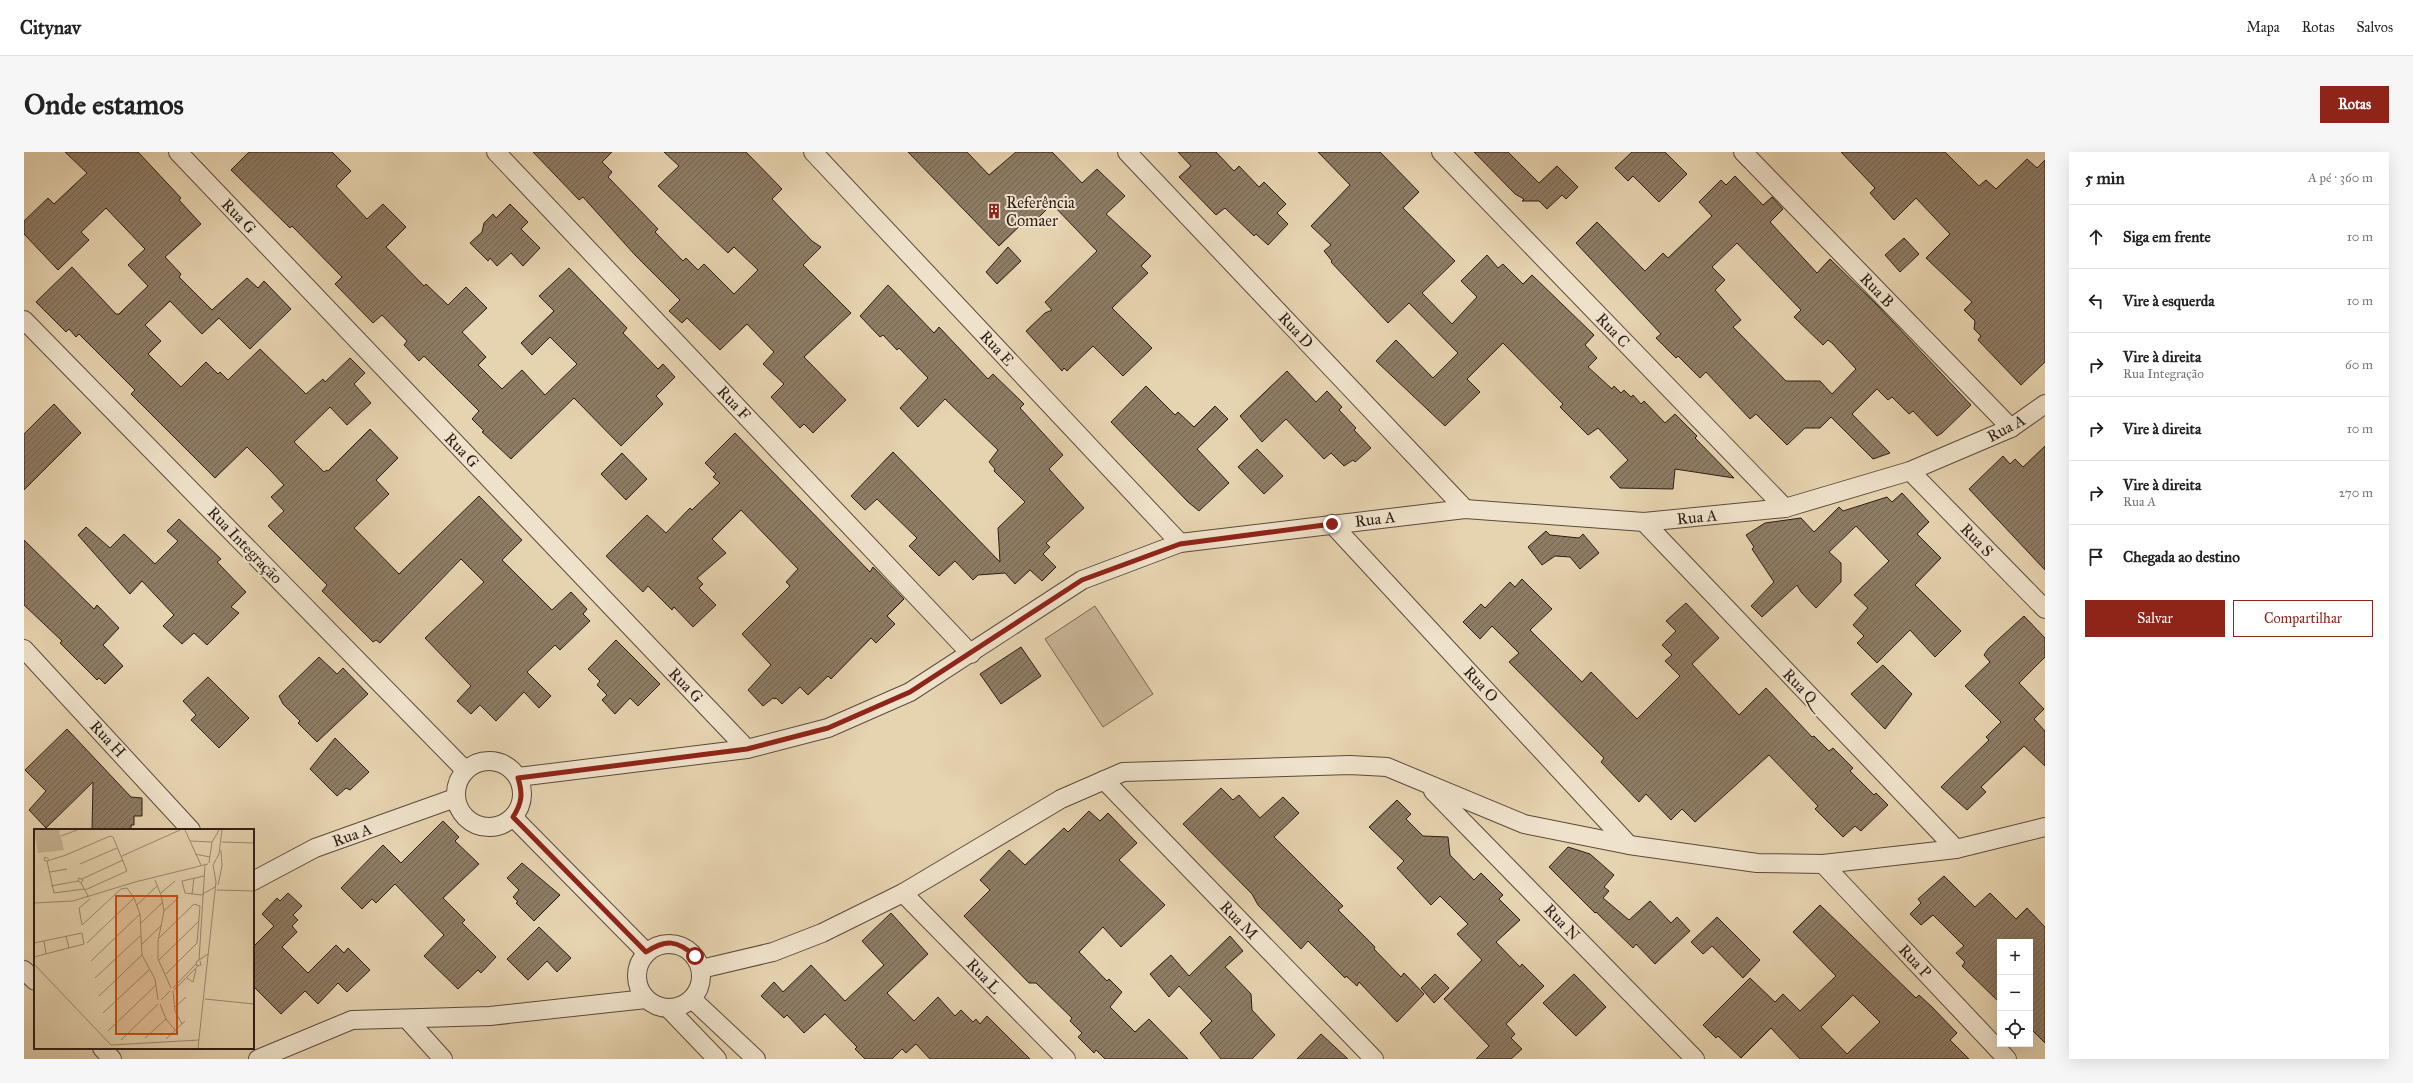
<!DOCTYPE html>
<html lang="pt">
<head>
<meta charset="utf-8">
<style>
  body { margin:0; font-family:"IM FELL Great Primer",serif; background:#f6f6f6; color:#222 }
  .controls { position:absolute; right:12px; bottom:12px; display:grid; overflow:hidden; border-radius:0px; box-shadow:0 4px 16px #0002 }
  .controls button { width:36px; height:36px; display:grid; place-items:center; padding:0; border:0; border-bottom:1px solid #e0e0e0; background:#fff; color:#222; font:20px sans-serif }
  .stop { position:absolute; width:12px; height:12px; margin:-9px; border:3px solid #8f2418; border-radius:50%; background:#fff }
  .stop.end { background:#8f2418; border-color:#fff; box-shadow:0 1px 4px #0008 }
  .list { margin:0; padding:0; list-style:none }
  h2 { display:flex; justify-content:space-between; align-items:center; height:52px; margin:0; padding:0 16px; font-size:17px }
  h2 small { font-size:13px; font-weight:400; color:#767676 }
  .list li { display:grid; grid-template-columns:26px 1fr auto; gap:12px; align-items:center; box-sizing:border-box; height:64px; padding:0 16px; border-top:1px solid #e0e0e0 }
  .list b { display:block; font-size:15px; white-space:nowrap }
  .list p { margin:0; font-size:13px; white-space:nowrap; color:#767676 }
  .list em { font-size:13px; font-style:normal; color:#767676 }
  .actions { display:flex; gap:8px; padding:12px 16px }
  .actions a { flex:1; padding:9px 0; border:1px solid #8f2418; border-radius:0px; text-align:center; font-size:14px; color:#8f2418 }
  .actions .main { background:#8f2418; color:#fff }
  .icon { flex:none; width:22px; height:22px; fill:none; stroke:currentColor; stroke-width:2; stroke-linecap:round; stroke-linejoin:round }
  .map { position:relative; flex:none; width:2021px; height:907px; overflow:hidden; border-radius:0px }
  header { display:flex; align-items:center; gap:24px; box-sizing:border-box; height:56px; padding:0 20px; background:#fff; border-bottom:1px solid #e0e0e0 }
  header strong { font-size:19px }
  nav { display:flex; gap:22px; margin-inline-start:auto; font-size:14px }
  .intro { display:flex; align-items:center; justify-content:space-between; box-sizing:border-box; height:96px; padding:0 24px }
  h1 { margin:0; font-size:28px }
  .button { padding:10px 18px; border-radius:0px; background:#8f2418; color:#fff; font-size:14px; font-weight:700 }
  main { display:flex; gap:24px; padding:0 24px }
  aside { flex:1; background:#fff; border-radius:0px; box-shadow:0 4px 16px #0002 }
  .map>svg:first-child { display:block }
  .pitch { fill:#c7b495; stroke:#7a6854 }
  .building { fill:url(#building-hatch); stroke:#2e1d14; fill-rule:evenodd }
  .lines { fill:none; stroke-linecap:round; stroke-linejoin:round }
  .minor-casing { stroke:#5c4a3b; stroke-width:20 }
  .minor { stroke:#efe2cb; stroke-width:18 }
  .route { stroke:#8f2418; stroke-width:5 }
  .labels { text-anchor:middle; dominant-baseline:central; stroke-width:4; stroke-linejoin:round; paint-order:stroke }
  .poi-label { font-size:16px; fill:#2e1d14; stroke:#efe2cb; text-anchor:start }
  .street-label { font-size:16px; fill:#2e1d14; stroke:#efe2cb }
  .inset-road { fill:none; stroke:#9c8a71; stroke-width:1 }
  .view { fill:#cc500d; fill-opacity:0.15; stroke:#cc500d; stroke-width:2 }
  .inset-edge { fill:none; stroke:#2e1d14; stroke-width:2 }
</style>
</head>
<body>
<header>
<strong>Citynav</strong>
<nav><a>Mapa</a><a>Rotas</a><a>Salvos</a></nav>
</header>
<div class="intro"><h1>Onde estamos</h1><a class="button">Rotas</a></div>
<main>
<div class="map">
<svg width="2021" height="907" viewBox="0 0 2021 907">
  <defs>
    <pattern id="building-hatch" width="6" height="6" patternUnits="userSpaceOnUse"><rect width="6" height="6" fill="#8e7c65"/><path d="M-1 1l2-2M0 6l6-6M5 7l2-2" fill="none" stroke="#746552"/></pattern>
  </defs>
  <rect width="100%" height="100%" fill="#e6d3af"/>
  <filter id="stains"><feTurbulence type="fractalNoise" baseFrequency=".005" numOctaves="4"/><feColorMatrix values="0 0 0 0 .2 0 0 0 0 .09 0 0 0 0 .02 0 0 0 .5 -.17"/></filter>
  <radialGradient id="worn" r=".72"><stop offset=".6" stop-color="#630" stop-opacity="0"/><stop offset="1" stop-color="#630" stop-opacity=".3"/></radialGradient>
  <path class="pitch" d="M1071,454L1129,542L1079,575L1021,487Z"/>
  <g class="building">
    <path d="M41,0H114L157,46L155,48L177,72L141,105L157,122L155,125L188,158L223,126L234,136L240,129L267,157L226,197L195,166L178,182L146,149L121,173L137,189L124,202L157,235L182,210L194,222L196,220L204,228L236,197L282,242L299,227L301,230L326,206L341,221L330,232L347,251L323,273L306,255L270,290L300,320L303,318L304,319L346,277L374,306L352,328L365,342L330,376L375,422L455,344L498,388L478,408L528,458L547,440L563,457L559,462L566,469L536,498L531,493L503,520L527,544L515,556L500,540L472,569L456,553L447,562L433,549L447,534L401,486L460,430L437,407L356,491L352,488L349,490L298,439L303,433L244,374L260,359L247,345L260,333L246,318L223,295L191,326L107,242L111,238L55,182L52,185L45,177L42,180L12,150L48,115L92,162H95L124,134L104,113L121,97L82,56L57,80L65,88L34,118L0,82V69L24,46L30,52L63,21Z"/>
    <path d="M225,0H308L327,19L312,34L343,67L359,52L382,75L362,95L400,134L402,132L424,153L442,135L463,156L438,180L462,205L454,213L478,237L498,218L521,243L553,212L526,185L508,203L497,191L530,159L515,144L545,116L603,176L599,181L634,217L639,212L651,225L632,244L639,252L597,294L550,246L487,307L458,280L460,279L448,267L455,259L400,204L395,209L380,193L383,189L358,163L349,171L311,132L318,125L268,74L266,76L207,18Z"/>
    <path d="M509,0H588L578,10L588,20L584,25L634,77L631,80L659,109L662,106L674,118L680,112L710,142L734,118L710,95L704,101L634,34L655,14L640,0H722L758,37L748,47L788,89L797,95L779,113L827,161L780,205L822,248L789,281L780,272L776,276L747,245L760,232L739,212L750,200L723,172L696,198L663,166L658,171L645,159L656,148L611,103L559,45L555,48Z"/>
    <path d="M884,0H943L965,23L992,0H1028L1058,31L1073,17L1101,44L1082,62L1127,104L1117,114L1124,121L1088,156L1128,196L1099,224L1069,194L1043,219L1040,216L1038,219L1002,179L1021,161L1028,158L1021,150L1073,99L1028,52L1010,70L1005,65L975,94Z"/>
    <path d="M1154,0H1192L1210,19L1215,14L1235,35L1240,30L1262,52L1253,61L1264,72L1244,93L1232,82L1230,84L1201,56L1192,63L1155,25L1167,14Z"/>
    <path d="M1294,0H1356L1395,40L1379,56L1431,109L1398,141L1428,172L1453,145L1437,129L1463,103L1474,116L1479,112L1499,132L1508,123L1570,183L1561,193L1573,206L1564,215L1588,237L1590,234L1597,241L1600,238L1607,245L1609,243L1617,252L1620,249L1641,271L1651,262L1673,284L1671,286L1710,326L1651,317L1649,337L1596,336L1586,325L1604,308L1574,276L1564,283L1536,255L1539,252L1479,191L1443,227L1456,240L1421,274L1352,209L1372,188L1409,226L1434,201L1385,151L1364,171L1307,110L1308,109L1300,99L1307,93L1287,74L1326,33Z"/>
    <path d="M1450,0H1484L1515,31L1533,14L1554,35L1542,47L1538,43L1523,57L1515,49H1498L1500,47L1491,42Z"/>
    <path d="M1608,0H1641L1663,22L1635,50L1609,24L1604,29L1591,16Z"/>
    <path d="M1817,0H1921L1955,34L1962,28L1972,37L2003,7L2013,16L2021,8V210L1997,233L1954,188L1957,184L1950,177L1951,169L1940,158L1948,150L1902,106L1926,82L1892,46L1870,68L1846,41L1851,36Z"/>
    <path d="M1711,24L1739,53L1748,45L1759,57L1746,70L1793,121L1806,107L1853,153L1947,253L1918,281L1913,284L1889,259L1885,262L1868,245L1864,248L1853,237L1828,262L1866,301L1849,307L1807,265L1796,276H1781L1763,293L1732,262L1726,267L1682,220L1676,226L1654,204L1652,206L1632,186L1637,182L1552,91L1573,70L1621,119L1639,101L1644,106L1688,64L1675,50L1697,28L1702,33ZM1713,91L1777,158L1770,165L1799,193L1804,188L1808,191L1832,217L1808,242L1796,229H1762L1709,175L1717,168L1691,138L1701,128L1688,115Z"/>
    <path d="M486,52L504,70L497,77L516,96L499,114L487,101L473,114L466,106L464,109L446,91L458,80L460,71L469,62L472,66Z"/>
    <path d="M1880,86L1895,102L1876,120L1861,103Z"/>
    <path d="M984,95L997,109L973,132L962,120Z"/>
    <path d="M864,133L910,181L915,175L964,227L969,222L1000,252L996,256L1039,303L1025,317L1060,356L1022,391L1026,395L1019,402L1032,415L1018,429L1006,418L991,432L981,421L954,423L949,428L931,409L915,424L885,394L893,386L853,347L841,358L827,344L869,300L976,410L974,376L1001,350L970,319L971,317L965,310L974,298L921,247L894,275L876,256L904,226L875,196L873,198L859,183L856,185L836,164Z"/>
    <path d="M1263,219L1292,250L1303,239L1318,255L1315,258L1332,276L1330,278L1347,296L1331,310L1329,308L1320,314L1307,301L1300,307L1262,267L1238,290L1216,264Z"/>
    <path d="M1122,234L1151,263L1154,260L1170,275L1191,254L1204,267L1173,297L1205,331L1175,359L1164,350L1087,270Z"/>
    <path d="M30,252L57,281L0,338V282Z"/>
    <path d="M711,281L846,420L849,415L880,447L863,464L871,472L852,491L847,486L807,527L804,524L784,543L776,535L758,552L752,546L751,547L749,546L739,554L724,538L747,513L718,482L766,434L762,430L774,417L717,358L688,387L702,401L673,426L679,432L675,436L692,453L669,475L650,455L648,458L624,434L619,440L582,404L623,363L642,381L666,356L668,358L696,331L689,325L692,322L681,311Z"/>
    <path d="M2021,294V418L1945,337L1979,304L1986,312L1991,307L1999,315Z"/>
    <path d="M1233,297L1259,324L1240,342L1214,315Z"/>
    <path d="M598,301L623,327L602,348L577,322Z"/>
    <path d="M1878,341L1905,370L1893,382L1917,406L1891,433L1937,479L1911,505L1886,478L1853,511L1833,491L1840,484L1829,473L1844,456L1830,443L1865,409L1832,374L1805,400L1817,411V430L1792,456L1777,440L1773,433L1738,465L1727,454L1750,430L1728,397L1730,395L1722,383L1741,371L1777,366L1790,380L1815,355L1819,359L1863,345L1868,350Z"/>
    <path d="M155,367L197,407L193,410L222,440L207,455L215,461L183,493L170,481L158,492L139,474L150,463L118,429L106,442L54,383L62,375L86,396L100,382L131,412L154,389L143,379Z"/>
    <path d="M1522,379L1526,383L1555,386L1559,382L1575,401L1556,417L1546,405L1531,404L1518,413L1504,395Z"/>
    <path d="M0,388L70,457L73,453L95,476L79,493L99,514L81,532L75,526L73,528L36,491L38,489L0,453Z"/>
    <path d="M1498,427L1528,457L1506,478L1558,530L1567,520L1613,567L1656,524L1641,509L1648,503L1638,493L1652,479L1642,469L1662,451L1695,486L1668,512L1715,563L1742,536L1788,585L1790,584L1805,599L1809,596L1829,616L1826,619L1850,643L1852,641L1864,653L1837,679L1831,674L1819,685L1791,657L1794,654L1745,603L1671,670L1658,657L1647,668L1622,642L1615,650L1577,610L1580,606L1485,510L1495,501L1468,474L1456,487L1439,470L1457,452L1461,456L1486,430L1491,435Z"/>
    <path d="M2000,464L2021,486V505L1995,531L2020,557L2010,567L2021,579V614L2000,594L1957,635L1962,640L1943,658L1917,635L1965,588L1962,585L1977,570L1941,534L1966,510L1960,503L1964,497Z"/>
    <path d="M592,488L636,532L614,554L606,546L591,562L578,548L583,543L573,533L576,529L564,517Z"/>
    <path d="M997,495L1017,524L977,552L956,522Z"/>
    <path d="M295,505L313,522L319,516L344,542L293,590L274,571L276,569L259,552L255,544Z"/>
    <path d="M1859,513L1888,542L1861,577L1827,542Z"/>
    <path d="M184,525L225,566L195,596L167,568L172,563L159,549Z"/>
    <path d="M43,577L107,645L118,646V664H110V673H107V678H68L69,630L22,676L5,658L22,639L1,618Z"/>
    <path d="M311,586L345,620L326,638L322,636L313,644L286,617Z"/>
    <path d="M1197,636L1209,648L1215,643L1236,666L1259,645L1275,661L1250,685L1319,754L1314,758L1351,795L1350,797L1377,825L1380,821L1400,842L1373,870L1335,830L1333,834L1322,824L1321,826L1284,789L1277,797L1234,753L1228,742L1159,672Z"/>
    <path d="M1373,648L1387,662L1382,667L1399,684L1424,685L1426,703L1450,728L1457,721L1479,743L1475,747L1496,768L1472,790L1496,815L1498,812L1520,834L1482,872L1491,882L1487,886L1498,897L1487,907H1452L1465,894L1420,847L1458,808L1433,782L1444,772L1416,744L1407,753L1373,716L1380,709L1345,675Z"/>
    <path d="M1065,659L1076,669L1084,661L1113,691L1095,708L1141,753L1097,795L1079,775L1055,800L1083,829L1085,827L1098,840L1086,855L1111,880L1125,867L1164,907H1081L1072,898L1070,901L1054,885L1058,881L1046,869L1048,866L1012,831H1005L940,764L966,738L956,728L985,698L1001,713L1040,676L1044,680Z"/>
    <path d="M419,669L435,685L431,689L455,712L419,746L441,768L438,771L472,805L457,821L454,818L434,837L400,804L420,783L371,732L352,751L348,747L338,757L317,736L359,693L377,711Z"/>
    <path d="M1544,695L1566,702L1590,723L1580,735L1585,739L1579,746L1605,768L1626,749L1647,771L1653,765L1666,779L1631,812L1612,792L1609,796L1572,760L1571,761L1525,715Z"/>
    <path d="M498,711L536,743L510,769L492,751L494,750L489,745L495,738L483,726Z"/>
    <path d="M1920,724L1951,755L1966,741L1992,767L2003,756L2021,775V891L2006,876V790H1976V851L1938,814L1941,810L1932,801L1940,794L1909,763L1897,773L1886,762L1897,751L1894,747Z"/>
    <path d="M264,741L278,754L269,763L274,768L268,774L273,780L258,795L284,821L312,793L320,801L324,796L346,818L323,840L314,831L294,852L281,839L257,862L229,834V795L250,774L238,762L253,746L256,749Z"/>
    <path d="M1796,753L1892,846L1895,843L1908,855L1933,881L1926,888L1945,907H1776L1747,876L1717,906L1694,884L1692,886L1679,873L1726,826L1751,850L1759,842L1776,859L1812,824L1769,780ZM1829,843L1856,870L1823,902L1797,875Z"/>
    <path d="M867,761L904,802L863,841L890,869L914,845L931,864L937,858L949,870L952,867L956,872L963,864L1006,907H906L892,892L882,901L878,897L868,907H841L831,897L833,895L801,862L780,881L763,863L760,866L737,844L750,830L759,840L787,813L821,849L860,813L838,789Z"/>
    <path d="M1693,765L1736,808L1719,826L1688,794L1679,802L1667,790Z"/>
    <path d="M515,775L547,806L533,820L523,809L504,828L483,807Z"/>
    <path d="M1206,784L1219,799L1201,815L1227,842L1228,858L1251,883L1228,907H1197L1176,881L1188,869L1155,834L1145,845L1126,822L1147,803L1165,824Z"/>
    <path d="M1411,822L1425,836L1410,851L1397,836Z"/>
    <path d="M1550,822L1582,855L1552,884L1519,851Z"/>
    <path d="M1297,882L1324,907H1273Z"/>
  </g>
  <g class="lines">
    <g class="minor-casing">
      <g id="minor">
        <path d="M154,0L723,597"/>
        <path d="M472,0L947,502"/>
        <path d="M789,0L1156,391"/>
        <path d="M1103,0L1441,357"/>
        <path d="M1417,0L1761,356"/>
        <path d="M1719,0L1987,276"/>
        <path d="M0,168L441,618"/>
        <path d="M1886,319L2021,457"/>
        <path d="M1620,370L1932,697"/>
        <path d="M1308,372L1605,693"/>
        <path d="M0,497L167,678"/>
        <circle cx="465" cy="642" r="33"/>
        <path d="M494,625L723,597L804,576L886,540L1058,428L1156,391L1441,357L1620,370L1761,356L1886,319L1987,276L2021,252"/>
        <path d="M1080,628L1350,907"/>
        <path d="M1409,639L1671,907"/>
        <path d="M489,665L622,800"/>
        <path d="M1799,712L1983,907"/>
        <path d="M229,729L291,696L431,646"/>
        <path d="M879,741L1042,907"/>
        <circle cx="645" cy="824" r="32"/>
        <path d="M677,817L749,800L798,781L879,741L1037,647L1099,620L1326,613L1363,615L1500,672L1605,693L1733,711L1799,712L1932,697L2021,675"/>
        <path d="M0,818L11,829"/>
        <path d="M668,847L732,907"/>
        <path d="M645,857L693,907"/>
        <path d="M383,867L419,907"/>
        <path d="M78,896L88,907"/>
        <path d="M234,907L328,868L466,864L622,847"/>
      </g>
    </g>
    <use href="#minor" class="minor"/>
  </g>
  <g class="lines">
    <path class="route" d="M671,804C653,788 642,787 622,800L489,665C498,651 499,642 494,626L723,597L804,576L886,540L1058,428L1156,392L1308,372"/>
  </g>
  <defs>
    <g id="building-bare" transform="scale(1.2)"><path d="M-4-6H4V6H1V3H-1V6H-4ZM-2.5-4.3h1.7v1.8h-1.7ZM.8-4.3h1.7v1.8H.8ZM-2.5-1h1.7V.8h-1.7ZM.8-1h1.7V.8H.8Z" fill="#8f2418" stroke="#efe2cb" stroke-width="2.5" paint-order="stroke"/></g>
  </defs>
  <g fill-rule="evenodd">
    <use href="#building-bare" x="970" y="59"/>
  </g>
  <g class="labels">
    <g class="poi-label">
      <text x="982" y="50">Referência<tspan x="982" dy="18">Comaer</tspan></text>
    </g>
    <g class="street-label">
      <text transform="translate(215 64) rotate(46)">Rua G</text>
      <text transform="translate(1853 138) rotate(46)">Rua B</text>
      <text transform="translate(1272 178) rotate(47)">Rua D</text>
      <text transform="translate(1589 178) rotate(46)">Rua C</text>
      <text transform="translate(973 196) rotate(47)">Rua E</text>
      <text transform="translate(710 251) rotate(47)">Rua F</text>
      <text transform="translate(1982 276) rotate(-28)">Rua A</text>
      <text transform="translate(438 298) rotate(46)">Rua G</text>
      <text transform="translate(1673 365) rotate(-6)">Rua A</text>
      <text transform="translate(1351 367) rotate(-7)">Rua A</text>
      <text transform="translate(1953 388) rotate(46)">Rua S</text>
      <text transform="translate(221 393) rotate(46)">Rua Integração</text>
      <text transform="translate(1457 532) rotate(47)">Rua O</text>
      <text transform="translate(662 533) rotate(46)">Rua G</text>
      <text transform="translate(1776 534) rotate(46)">Rua Q</text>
      <text transform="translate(84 587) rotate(47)">Rua H</text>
      <text transform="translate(328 683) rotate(-20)">Rua A</text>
      <text transform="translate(1215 768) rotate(46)">Rua M</text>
      <text transform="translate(1538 770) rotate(46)">Rua N</text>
      <text transform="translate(1891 809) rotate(47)">Rua P</text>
      <text transform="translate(960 824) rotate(46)">Rua L</text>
    </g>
  </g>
  <g transform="translate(10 677)">
    <rect width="220" height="220" fill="#e6d3af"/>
    <path d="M0,1H25L30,21L4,24Z" fill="#c7b495"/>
    <path class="inset-road" d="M151,1L167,36M27,7L43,1M156,12L178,13M188,13L220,14M161,25L176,28M88,27L146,1M15,30L11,28L10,31L13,32L32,26L76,7L79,8L93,42L51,61M13,32L20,64L50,60M175,34L178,13L185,1M46,35L83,19M16,43L33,40M170,47L148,52L151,64L167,66L181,58M48,50L89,31M121,51L127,66L130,82L124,112V130L137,159M47,54L54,67M184,56L188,37L187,21M17,57L44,52L45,49L49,51L47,54L44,52M183,61L220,62M127,64L141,52M158,65L160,49M56,70L45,79L48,96L87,60L93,59L100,69L106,85L108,126L121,150L124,171M0,74L39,72L101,53L174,35M103,76L123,57M130,82L145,68M107,94L129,73M32,107L35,119M125,109L160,75L166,77L163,114L132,145M10,112L12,125M0,114L48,104L50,115L0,128M53,114L100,69M107,116L128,96M125,131L165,92M165,131L171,36M57,132L106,85M166,132L167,136L163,137L162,133L174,125M0,135L77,216L165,211M61,149L106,107M153,149L159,153L162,140M139,159L162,135M140,161L164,137M139,162L141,182L148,195M65,167L108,126M171,170L220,175M127,171L136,162M126,175L132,190L141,201M141,178L152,168M69,184L116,140M74,202L122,156M111,209L132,190M132,210L151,192M87,211L124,175M164,219L182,53L179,36L185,25L188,1"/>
    <path class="view" d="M82,67H143V205H82Z"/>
    <rect width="220" height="220" class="inset-edge"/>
  </g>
  <rect width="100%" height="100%" filter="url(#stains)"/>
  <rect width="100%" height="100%" fill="url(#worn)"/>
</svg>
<div class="controls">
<button>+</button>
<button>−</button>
<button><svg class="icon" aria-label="locate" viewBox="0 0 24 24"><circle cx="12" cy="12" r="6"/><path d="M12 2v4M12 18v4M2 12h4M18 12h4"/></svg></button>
</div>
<div class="stop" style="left:671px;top:804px"></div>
<div class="stop end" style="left:1308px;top:372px"></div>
</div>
<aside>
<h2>5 min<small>A pé · 360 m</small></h2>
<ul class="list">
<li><svg class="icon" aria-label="ahead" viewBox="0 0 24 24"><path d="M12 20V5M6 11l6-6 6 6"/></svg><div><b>Siga em frente</b></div><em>10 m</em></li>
<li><svg class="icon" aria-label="left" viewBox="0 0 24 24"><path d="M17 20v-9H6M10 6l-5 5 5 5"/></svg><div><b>Vire à esquerda</b></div><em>10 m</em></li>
<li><svg class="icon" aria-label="right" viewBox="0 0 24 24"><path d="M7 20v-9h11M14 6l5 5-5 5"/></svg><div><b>Vire à direita</b><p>Rua Integração</p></div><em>60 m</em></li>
<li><svg class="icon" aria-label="right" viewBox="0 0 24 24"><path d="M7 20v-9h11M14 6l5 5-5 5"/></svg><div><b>Vire à direita</b></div><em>10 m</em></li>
<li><svg class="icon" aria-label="right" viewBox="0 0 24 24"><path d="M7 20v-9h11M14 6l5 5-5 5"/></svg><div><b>Vire à direita</b><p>Rua A</p></div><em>270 m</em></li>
<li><svg class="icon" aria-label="arrive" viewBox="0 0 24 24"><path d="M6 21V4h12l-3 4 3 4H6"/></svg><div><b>Chegada ao destino</b></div></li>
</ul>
<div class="actions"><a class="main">Salvar</a><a>Compartilhar</a></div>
</aside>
</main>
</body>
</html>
